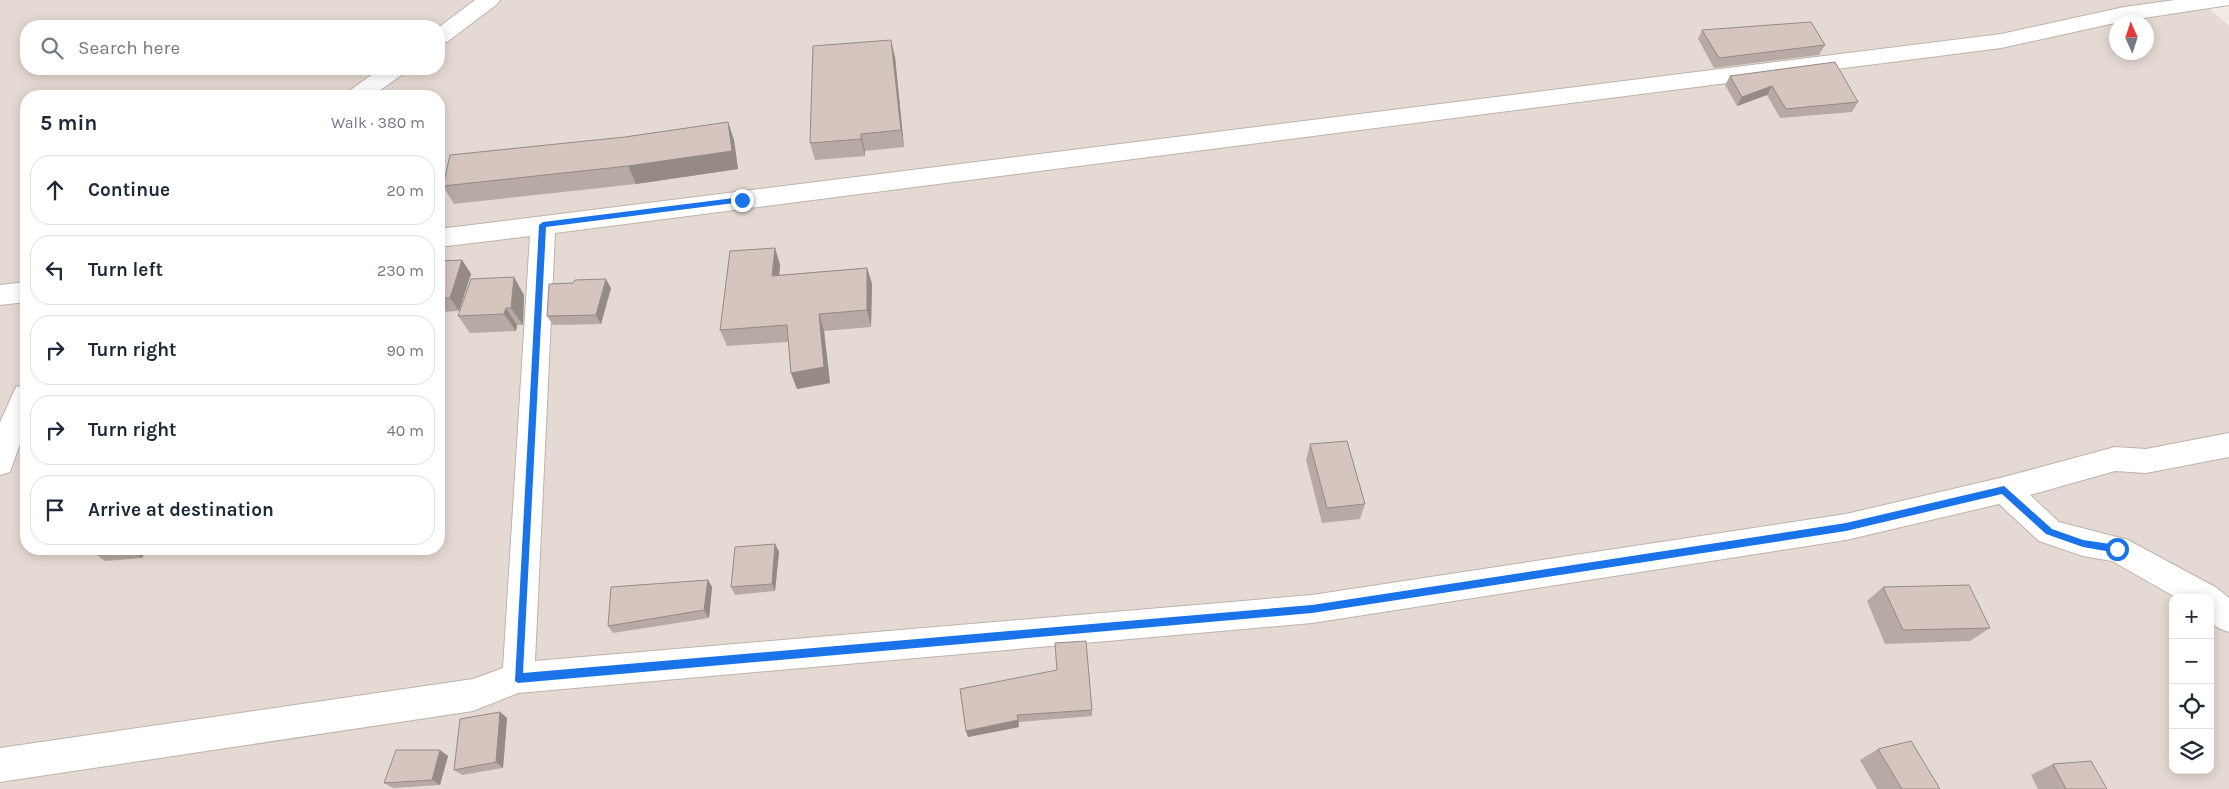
<!DOCTYPE html>
<html lang="en">
<head>
<meta charset="utf-8">
<style>
  body { margin:0; font-family:Karla,sans-serif; background:#f2f2f3; color:#1f2937 }
  .controls { position:absolute; right:15px; bottom:15px; display:grid; overflow:hidden; border-radius:10px; box-shadow:0 2px 12px #0003 }
  .controls button { width:45px; height:45px; display:grid; place-items:center; padding:0; border:0; border-bottom:1px solid #e0e1e3; background:#fff; color:#1f2937; font:25px sans-serif }
  .compass { position:absolute; left:2109px; top:15px; width:45px; height:45px; border-radius:50%; background:#fff; box-shadow:0 2px 12px #0003; rotate:357deg }
  .stop { position:absolute; width:15px; height:15px; margin:-11px; border:4px solid #1a73e8; border-radius:50%; background:#fff }
  .stop.end { background:#1a73e8; border-color:#fff; box-shadow:0 1px 5px #0008 }
  .list { margin:0; padding:0; list-style:none }
  h2 { display:flex; justify-content:space-between; align-items:center; height:65px; margin:0; padding:0 20px; font-size:21px }
  h2 small { font-size:16px; font-weight:400; color:#747a83 }
  .list li { display:grid; grid-template-columns:32px 1fr auto; gap:15px; align-items:center; box-sizing:border-box; height:70px; margin:0 10px 10px; padding:0 10px; border:1px solid #e0e1e3; border-radius:20px }
  .list b { display:block; font-size:19px; white-space:nowrap }
  .list em { font-size:16px; font-style:normal; color:#747a83 }
  .icon { flex:none; width:28px; height:28px; fill:none; stroke:currentColor; stroke-width:2; stroke-linecap:round; stroke-linejoin:round }
  .map { position:relative; flex:none; width:2229px; height:789px; overflow:hidden }
  .search { position:absolute; background:#fff; box-shadow:0 2px 12px #0003; left:20px; top:20px; width:425px; height:55px; display:flex; align-items:center; gap:12px; box-sizing:border-box; padding:0 18px; border-radius:20px; color:#747a83; font-size:19px }
  .panel { position:absolute; background:#fff; box-shadow:0 2px 12px #0003; left:20px; top:90px; width:425px; height:465px; border-radius:20px }
  .map>svg:first-child { display:block }
  .residential { fill:#e5dad3; fill-rule:evenodd }
  .lines { fill:none; stroke-linecap:round; stroke-linejoin:round }
  .minor-casing { stroke:#bfb2ab; stroke-width:2 }
  .tertiary-casing { stroke:#bfb2ab; stroke-width:2 }
  .minor { fill:#fff; fill-rule:evenodd }
  .tertiary { fill:#fff; fill-rule:evenodd }
  .wall { fill:#b7a9a3 }
  .shaded-wall { fill:#958a85 }
  .building { fill:#d5c5be; stroke:#958a85 }
  .route { fill:#1a73e8 }
</style>
</head>
<body>
<div class="map">
<svg width="2229" height="789" viewBox="0 0 2229 789">
  <rect width="100%" height="100%" fill="#f1eae5"/>
  <path class="residential" d="M0,0H2199L2229,26V789H0ZM2116,22H2146V52H2116ZM26,26H439V69H26ZM26,96H439V549H26ZM2173,598H2210V770H2173Z"/>
  <g class="lines">
    <g class="minor-casing">
      <g id="minor">
        <path d="M2175,0H2229V5L2124,21L2001,48L555,233L535,661L1312,595L1846,514L2004,477L2115,447L2146,449L2229,433V457L2146,473L2115,471L2030,495L2059,522L2128,540L2217,588L2229,598V632L2218,628L2210,621V598H2177L2112,561L2083,556L2039,541L1999,504L1846,540L1312,623L518,693L473,711L0,782V748L473,679L503,668L530,236L439,247V229L2001,34L2124,7Z"/>
        <path d="M26,282V302L0,305V285Z"/>
      </g>
    </g>
    <g class="tertiary-casing">
      <g id="tertiary">
        <path d="M475,0H500L496,5L447,42L439,44V27Z"/>
        <path d="M380,69H406L403,74L372,96H346L349,91Z"/>
        <path d="M26,384V427L10,472L0,475V422L16,387Z"/>
      </g>
    </g>
    <use href="#minor" class="minor"/>
    <use href="#tertiary" class="tertiary"/>
  </g>
  <g class="wall">
    <path d="M1702,30L1825,45L1819,55L1714,68L1698,39Z"/>
    <path d="M895,57L904,147L865,151V156L815,160L810,143Z"/>
    <path d="M1730,76L1858,102L1852,112L1780,118L1767,95L1737,106L1725,85Z"/>
    <path d="M728,122L734,140L738,169L636,184L454,204L443,186L625,137Z"/>
    <path d="M775,248L780,265L779,275L867,268L872,284L871,327L824,331L830,383L797,389L791,373L788,342L727,346L720,330Z"/>
    <path d="M462,260L471,274L459,311L439,312V261Z"/>
    <path d="M573,283L611,288L601,324L553,325L547,316Z"/>
    <path d="M524,295L523,325H517L516,331L470,333L458,316Z"/>
    <path d="M1310,444L1365,504L1360,519L1322,523L1306,460Z"/>
    <path d="M775,544L779,552L775,591L735,595L731,587Z"/>
    <path d="M96,549H146L142,558L105,561L94,553Z"/>
    <path d="M708,580L712,587L709,618L613,633L608,626Z"/>
    <path d="M1883,587L1990,628L1970,641L1885,644L1867,601Z"/>
    <path d="M960,689L1092,710V716L1019,722V727L968,737L966,731Z"/>
    <path d="M500,712L507,718L503,768L462,775L454,770Z"/>
    <path d="M1878,749L1940,789H1877L1860,760Z"/>
    <path d="M448,756L440,785L393,788L384,783Z"/>
    <path d="M2053,764L2107,789H2038L2031,775Z"/>
  </g>
  <g class="shaded-wall">
    <path d="M891,40L895,57L904,147L901,130Z"/>
    <path d="M1772,86L1767,95L1737,106L1742,97Z"/>
    <path d="M728,122L734,140L738,169L636,184L628,166Z"/>
    <path d="M861,134L865,151V156L861,139Z"/>
    <path d="M775,248L780,265L778,292L772,276Z"/>
    <path d="M462,260L471,274L459,311L450,298Z"/>
    <path d="M867,268L872,284L871,327L867,310Z"/>
    <path d="M514,277L524,295L523,325L511,308Z"/>
    <path d="M606,279L611,288L601,324L596,315Z"/>
    <path d="M506,308L517,325L516,331L504,314Z"/>
    <path d="M819,314L824,331L830,383L797,389L791,373Z"/>
    <path d="M775,544L779,552L775,591L772,584Z"/>
    <path d="M132,549H146L142,558L131,550Z"/>
    <path d="M708,580L712,587L709,618L704,610Z"/>
    <path d="M500,712L507,718L503,768L496,762Z"/>
    <path d="M1018,720L1019,727L968,737L966,731Z"/>
    <path d="M440,750L448,756L440,785L432,780Z"/>
  </g>
  <g class="building">
    <path d="M1811,22L1825,45L1719,58L1702,30Z"/>
    <path d="M891,40L901,130L861,134V139L810,143L813,46Z"/>
    <path d="M1835,62L1858,102L1786,109L1772,86L1742,97L1730,76Z"/>
    <path d="M728,122L732,151L628,166L443,186L450,155L625,137Z"/>
    <path d="M775,248L772,276L867,268V310L819,314L824,367L791,373L787,325L720,330L730,251Z"/>
    <path d="M462,260L450,298H439V261Z"/>
    <path d="M514,277L511,308H506L504,314L458,316L471,279Z"/>
    <path d="M606,279L596,315L547,316L549,284L573,283L575,280Z"/>
    <path d="M1347,441L1365,504L1327,508L1310,444Z"/>
    <path d="M775,544L772,584L731,587L735,547Z"/>
    <path d="M96,549H132L131,550L94,553Z"/>
    <path d="M708,580L704,610L608,626L611,587Z"/>
    <path d="M1969,585L1990,628L1903,630L1883,587Z"/>
    <path d="M1086,641L1092,710L1017,715L1018,720L966,731L960,689L1057,670L1055,643Z"/>
    <path d="M500,712L496,762L454,770L460,719Z"/>
    <path d="M1911,741L1940,789H1902L1878,749Z"/>
    <path d="M396,750H440L432,780L384,783Z"/>
    <path d="M2091,761L2107,789H2066L2053,764Z"/>
  </g>
  <path class="route" d="M742,197L746,200L742,202L546,227L523,673L1312,605L1846,523L2004,486L2052,529L2083,540L2117,545L2122,549L2117,553L2083,547L2046,534L2002,494L1846,531L1312,613L518,683L515,681L539,225L543,222Z"/>
</svg>
<div class="controls">
<button>+</button>
<button>−</button>
<button><svg class="icon" aria-label="locate" viewBox="0 0 24 24"><circle cx="12" cy="12" r="6"/><path d="M12 2v4M12 18v4M2 12h4M18 12h4"/></svg></button>
<button><svg class="icon" aria-label="layers" viewBox="0 0 24 24"><path d="M12 4l9 5-9 5-9-5zM3 14l9 5 9-5"/></svg></button>
</div>
<svg class="compass" viewBox="-18 -18 36 36"><path d="M0-13l5 13h-10z" fill="#e53935"/><path d="M0 13l5-13h-10z" fill="#747a83"/></svg>
<div class="stop" style="left:2117px;top:549px"></div>
<div class="stop end" style="left:742px;top:200px"></div>
<div class="search"><svg class="icon" aria-label="search" viewBox="0 0 24 24"><circle cx="10" cy="10" r="6"/><path d="M15 15l6 6"/></svg>Search here</div>
<section class="panel">
<h2>5 min<small>Walk · 380 m</small></h2>
<ul class="list">
<li><svg class="icon" aria-label="ahead" viewBox="0 0 24 24"><path d="M12 20V5M6 11l6-6 6 6"/></svg><div><b>Continue</b></div><em>20 m</em></li>
<li><svg class="icon" aria-label="left" viewBox="0 0 24 24"><path d="M17 20v-9H6M10 6l-5 5 5 5"/></svg><div><b>Turn left</b></div><em>230 m</em></li>
<li><svg class="icon" aria-label="right" viewBox="0 0 24 24"><path d="M7 20v-9h11M14 6l5 5-5 5"/></svg><div><b>Turn right</b></div><em>90 m</em></li>
<li><svg class="icon" aria-label="right" viewBox="0 0 24 24"><path d="M7 20v-9h11M14 6l5 5-5 5"/></svg><div><b>Turn right</b></div><em>40 m</em></li>
<li><svg class="icon" aria-label="arrive" viewBox="0 0 24 24"><path d="M6 21V4h12l-3 4 3 4H6"/></svg><div><b>Arrive at destination</b></div></li>
</ul>
</section>
</div>
</body>
</html>
